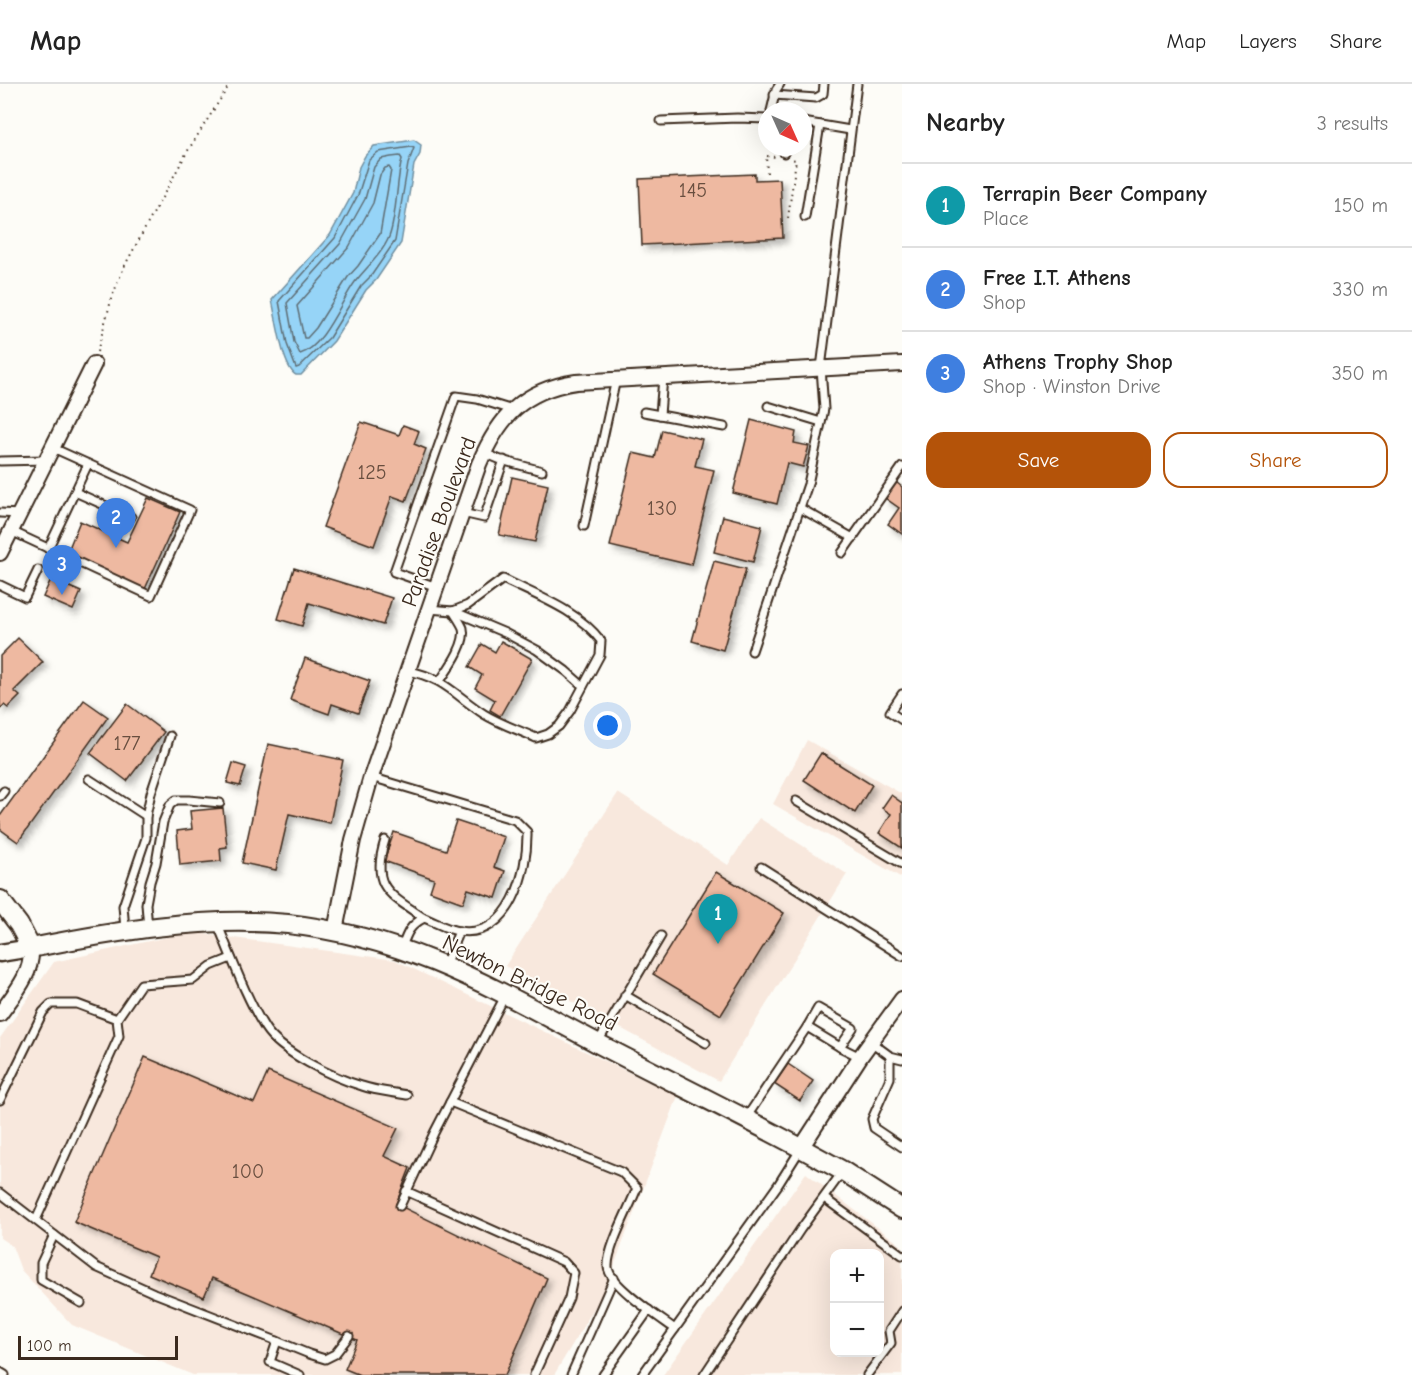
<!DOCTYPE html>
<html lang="en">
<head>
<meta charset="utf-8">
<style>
  body { margin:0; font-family:"Comic Neue",sans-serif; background:#f2f2f2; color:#222 }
  .controls { position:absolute; right:18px; bottom:18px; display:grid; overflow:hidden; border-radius:12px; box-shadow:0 6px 24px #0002 }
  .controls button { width:54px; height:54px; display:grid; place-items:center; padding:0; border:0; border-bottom:2px solid #e0e0e0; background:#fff; color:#222; font:30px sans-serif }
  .compass { position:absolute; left:758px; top:18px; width:54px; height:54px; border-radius:50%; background:#fff; box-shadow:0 6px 24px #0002; rotate:135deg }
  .scale { position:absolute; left:18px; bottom:15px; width:160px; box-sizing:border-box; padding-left:6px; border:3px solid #3b2a1e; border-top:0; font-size:16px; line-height:21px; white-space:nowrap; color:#3b2a1e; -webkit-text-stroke:4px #fdfcf7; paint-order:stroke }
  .you { position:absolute; left:608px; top:642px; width:21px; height:21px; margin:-15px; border:4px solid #fff; border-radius:50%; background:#1a73e8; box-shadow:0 0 0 9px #1a73e833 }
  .badge { display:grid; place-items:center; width:39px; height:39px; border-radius:50%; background:#b45309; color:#fff; font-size:20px; font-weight:700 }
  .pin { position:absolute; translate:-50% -50px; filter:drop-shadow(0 2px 3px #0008) }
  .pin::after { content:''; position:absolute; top:32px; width:21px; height:18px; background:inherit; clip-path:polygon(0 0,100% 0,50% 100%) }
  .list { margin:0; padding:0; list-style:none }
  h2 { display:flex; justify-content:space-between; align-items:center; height:78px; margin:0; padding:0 24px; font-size:26px }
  h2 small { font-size:20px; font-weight:400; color:#767676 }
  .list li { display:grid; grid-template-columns:39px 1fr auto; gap:18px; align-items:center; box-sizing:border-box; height:84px; padding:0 24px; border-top:2px solid #e0e0e0 }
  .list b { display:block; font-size:22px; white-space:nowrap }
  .list p { margin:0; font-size:20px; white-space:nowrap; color:#767676 }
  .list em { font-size:20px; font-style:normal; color:#767676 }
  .actions { display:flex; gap:12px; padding:18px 24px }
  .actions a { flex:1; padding:14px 0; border:2px solid #b45309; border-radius:18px; text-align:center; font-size:21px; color:#b45309 }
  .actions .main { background:#b45309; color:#fff }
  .map { position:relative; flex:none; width:902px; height:1291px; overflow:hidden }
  header { display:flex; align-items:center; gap:36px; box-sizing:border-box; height:84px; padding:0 30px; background:#fff; border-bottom:2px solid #e0e0e0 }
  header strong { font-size:28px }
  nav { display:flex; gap:33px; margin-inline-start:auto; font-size:21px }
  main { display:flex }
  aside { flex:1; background:#fff }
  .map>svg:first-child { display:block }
  .built { fill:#f8e8dd; fill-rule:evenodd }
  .water { fill:#96d4f7; stroke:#7290a0; stroke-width:1.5 }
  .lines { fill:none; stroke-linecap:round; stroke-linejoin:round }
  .shore { stroke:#5f6e75; stroke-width:1.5 }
  .building { fill:#eeb9a1; stroke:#3b2a1e; stroke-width:1.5; filter:url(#shadow) }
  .service-casing { stroke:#3b2a1e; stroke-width:11 }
  .minor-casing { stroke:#3b2a1e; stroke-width:18 }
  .tertiary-casing { stroke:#3b2a1e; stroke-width:21 }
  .secondary-casing { stroke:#3b2a1e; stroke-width:22 }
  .path { stroke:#3b2a1e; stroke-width:2; stroke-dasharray:1.5 4.5; stroke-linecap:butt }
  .service { stroke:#fdfcf7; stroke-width:7 }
  .minor { stroke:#fdfcf7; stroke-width:14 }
  .tertiary { stroke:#fdfcf7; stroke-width:16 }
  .secondary { stroke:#fdfcf7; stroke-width:18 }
  .labels { text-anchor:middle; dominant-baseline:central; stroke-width:4.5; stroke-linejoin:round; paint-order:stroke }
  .number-label { font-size:20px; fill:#684e3f }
  .street-label { font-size:22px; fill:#3b2a1e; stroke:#fdfcf7 }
</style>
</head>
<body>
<header>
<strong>Map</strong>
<nav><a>Map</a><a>Layers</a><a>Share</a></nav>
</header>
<main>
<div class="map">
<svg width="902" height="1291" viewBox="0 0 902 1291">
  <defs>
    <filter id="shadow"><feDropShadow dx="4.5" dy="4.5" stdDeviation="3" flood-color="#0004"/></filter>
  </defs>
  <rect width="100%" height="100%" fill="#fdfcf7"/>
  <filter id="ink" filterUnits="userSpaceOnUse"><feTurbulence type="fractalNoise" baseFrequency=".0167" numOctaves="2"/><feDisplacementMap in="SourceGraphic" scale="12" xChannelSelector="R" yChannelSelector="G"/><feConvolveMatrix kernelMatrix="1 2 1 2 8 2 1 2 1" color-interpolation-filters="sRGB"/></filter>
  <g filter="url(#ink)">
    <g class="built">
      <path d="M807,656L902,710V794L773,720Z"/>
      <path d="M618,709L728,781L759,734L847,790L719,997L505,882Z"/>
      <path d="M190,848L395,876L678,1012L605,1206L554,1291H193L72,1241L21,1186L12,1162L0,1154V954L54,878Z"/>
      <path d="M806,1089L902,1162V1291H663ZM834,1170H880V1268H834Z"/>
    </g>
    <path class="water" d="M414,56L421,61L420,70L414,81L401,159L376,196L366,206L334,257L301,291H296C282,283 276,232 272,216L330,151L353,109L359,83L365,72L374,62Z"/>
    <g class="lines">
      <g class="shore">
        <path d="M411,63L414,64L408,80L395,157L371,192L361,202L329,254L299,283L296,284L287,260L279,217L335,154L358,111L369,76L378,68Z"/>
        <path d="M391,73L400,72L402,75C396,98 397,133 389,153C382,170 366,184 355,198C341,217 324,263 300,270L294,258L287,219L340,160L365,115L374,83L381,75Z"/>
        <path d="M385,84L389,83L391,86L380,150L358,182L348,193L316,244L307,254H304L297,222L349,163L373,119L380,91Z"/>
      </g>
    </g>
    <g class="building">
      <path d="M755,90V96L780,95L783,154L642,161L639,95Z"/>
      <path d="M751,336L796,348L794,359L809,362L803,383L787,379L777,420L733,409Z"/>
      <path d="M361,338L399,351L403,341L419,347L414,360L426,365L406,417L392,412L374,462L323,443Z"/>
      <path d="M662,346L702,355L695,382L714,386L691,481L610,462L633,369L655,374Z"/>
      <path d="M512,393L548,401L535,458L499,451Z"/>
      <path d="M896,398L902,403V450L888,440L899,424L885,414Z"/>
      <path d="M148,414L180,428L145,505L67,469L80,437L127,458Z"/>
      <path d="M723,432L762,442L753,478L714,468Z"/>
      <path d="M714,477L746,485L723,566L692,557Z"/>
      <path d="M294,484L392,514L383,541L309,519L302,542L278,535Z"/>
      <path d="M51,495L81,508L73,526L43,513Z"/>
      <path d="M18,554L43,578L14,607L20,612L8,624L4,621L0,625V572Z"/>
      <path d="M501,557L532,575L500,632L490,626L495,616L475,604L482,591L469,583L482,560L495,568Z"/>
      <path d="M305,574L370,597L358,629L332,620L329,630L290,616Z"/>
      <path d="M84,616L108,633L18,758L0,745V732Z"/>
      <path d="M127,620L164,648L127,697L90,669Z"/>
      <path d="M268,660L343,676L330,739L289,730L276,786L242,779Z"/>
      <path d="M821,669L872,701L855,729L804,696Z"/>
      <path d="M233,679L246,683L240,702L227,699Z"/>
      <path d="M891,711L902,719V764L879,749L891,730L882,724Z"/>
      <path d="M223,724L227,763L220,764L221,777L180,781L177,747L192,745L190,727Z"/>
      <path d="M456,737L504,753L494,783L505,787L496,814L468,805L463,819L430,807L434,795L384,777L394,748L446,766Z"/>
      <path d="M716,788L784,829L721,931L653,890Z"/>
      <path d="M145,973L254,1019L268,988L398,1044L384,1072L410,1084L396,1120L547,1194L505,1291H360L345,1285L357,1256L212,1194L204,1213L149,1190L156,1173L74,1138Z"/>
      <path d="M788,980L813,997L800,1017L774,1000Z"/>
    </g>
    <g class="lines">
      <g class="service-casing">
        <g id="service">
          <path d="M774,11L816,14L823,10L824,0"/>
          <path d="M771,27L776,6L780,0"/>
          <path d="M661,37L737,34L767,35"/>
          <path d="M803,38L850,46"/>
          <path d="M784,69L785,63"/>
          <path d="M805,133L820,41"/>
          <path d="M663,293L660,331L724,343"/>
          <path d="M768,322L821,338"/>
          <path d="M644,328L660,331"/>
          <path d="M484,369L501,376L542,387"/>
          <path d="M0,377L47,376"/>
          <path d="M75,408L131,433"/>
          <path d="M800,424L853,454"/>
          <path d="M0,429L20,430"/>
          <path d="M462,429L484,434L504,376"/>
          <path d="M584,442L616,295"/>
          <path d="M11,447L151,512L190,426L53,364"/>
          <path d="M48,465L88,380"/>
          <path d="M842,469L902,383"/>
          <path d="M0,501L25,513L38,486"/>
          <path d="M437,503L394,488L456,312L477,315L513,326"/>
          <path d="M429,525L453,527L505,549L537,566L566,587L583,602"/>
          <path d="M752,567L808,400L824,325L821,284L857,0"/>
          <path d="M408,587C443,593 456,612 484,630C500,640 519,646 536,654L548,650L559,642L570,627L600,571L601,557C578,526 537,512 503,495L468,521L453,527"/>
          <path d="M440,597C448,585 467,560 463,544C461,539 456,532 453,527"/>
          <path d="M902,610L890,628L902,636"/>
          <path d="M371,693L515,736L527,748C528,787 511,855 459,847C448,846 435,838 424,834C410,841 407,849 402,863"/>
          <path d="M89,695L146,732"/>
          <path d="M0,712L4,707"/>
          <path d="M796,717L902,780"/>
          <path d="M385,756C370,803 389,810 424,834"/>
          <path d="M761,783L902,872"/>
          <path d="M217,839C232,874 245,912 265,944C280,968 334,994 362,1002C376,1007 392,1008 407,1011"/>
          <path d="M148,844L146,820L150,798L156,779L163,738L170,721L176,716H189L220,719"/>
          <path d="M125,845L123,822L146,754V732L151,709L170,652"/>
          <path d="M445,881L459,847"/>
          <path d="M625,911L706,959"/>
          <path d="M807,943L818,924L853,944L840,963"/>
          <path d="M598,958L661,852"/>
          <path d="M871,958L890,972V994L872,1035L874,1044L902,1063"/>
          <path d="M890,972L902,975"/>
          <path d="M0,1016L43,928L51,920H77L117,935"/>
          <path d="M450,1018L621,1088L637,1104C630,1123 607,1164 608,1183C609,1201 660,1234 675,1245"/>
          <path d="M746,1034L807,943L840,963L860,973"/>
          <path d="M406,1107L564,1178L574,1189L569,1214L534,1291"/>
          <path d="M0,1109L96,1183L154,1209L277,1257"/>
          <path d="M824,1114L902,1171"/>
          <path d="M400,1122L434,1049L505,912"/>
          <path d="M36,1136L119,952L117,935L141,900L193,896L211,882L231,874"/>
          <path d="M54,1151L41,1179V1196L81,1219"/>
          <path d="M0,1288L5,1291"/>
          <path d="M300,1291L270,1278L277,1257L309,1270L325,1275L335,1270L349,1252"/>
          <path d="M571,1291L614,1194"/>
          <path d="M603,1291L649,1226"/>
          <path d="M642,1291L778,1101L800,1066"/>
          <path d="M704,1291L800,1146L843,1087"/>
          <path d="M867,1291L891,1259L889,1247L902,1227"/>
        </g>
      </g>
      <g class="minor-casing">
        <g id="minor">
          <path d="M0,469L94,280"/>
          <path d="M335,847L353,756L371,693L479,380C499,333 523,306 576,298L902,280"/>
          <path d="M0,930C14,910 33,890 31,864"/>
          <path d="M801,1064L860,973L902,915"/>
        </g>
      </g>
      <g class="tertiary-casing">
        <path id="tertiary" d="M0,869L31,864"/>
      </g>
      <g class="secondary-casing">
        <path id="secondary" d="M0,816L19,841L31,864C116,847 202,832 288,840C409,853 495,905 599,960C666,995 734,1028 801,1064L843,1087L902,1125"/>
      </g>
      <g class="path">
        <path d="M767,89L766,72L777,73"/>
        <path d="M788,134L796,76L789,75"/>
        <path d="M97,268L112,213L124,183L187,68L230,0"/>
      </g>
      <use href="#service" class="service"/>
      <use href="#minor" class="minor"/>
      <use href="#tertiary" class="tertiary"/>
      <use href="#secondary" class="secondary"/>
    </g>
  </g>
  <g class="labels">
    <g class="number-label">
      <text x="693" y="106">145</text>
      <text x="372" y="388">125</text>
      <text x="662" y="424">130</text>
      <text x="127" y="659">177</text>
      <text x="248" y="1087">100</text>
    </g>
    <g class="street-label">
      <text transform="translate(439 438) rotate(-70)">Paradise Boulevard</text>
      <text transform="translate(530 899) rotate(26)">Newton Bridge Road</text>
    </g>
  </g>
</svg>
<div class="controls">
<button>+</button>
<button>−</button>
</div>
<svg class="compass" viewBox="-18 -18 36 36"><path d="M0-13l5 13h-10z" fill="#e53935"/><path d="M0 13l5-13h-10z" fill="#767676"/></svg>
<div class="scale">100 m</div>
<div class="you"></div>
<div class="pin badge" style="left:718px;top:860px;background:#0f9aa8">1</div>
<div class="pin badge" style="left:116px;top:464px;background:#3f7fe0">2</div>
<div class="pin badge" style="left:62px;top:511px;background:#3f7fe0">3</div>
</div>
<aside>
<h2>Nearby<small>3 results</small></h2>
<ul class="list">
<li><span class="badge" style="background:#0f9aa8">1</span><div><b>Terrapin Beer Company</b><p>Place</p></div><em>150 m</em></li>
<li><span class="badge" style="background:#3f7fe0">2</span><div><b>Free I.T. Athens</b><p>Shop</p></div><em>330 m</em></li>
<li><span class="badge" style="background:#3f7fe0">3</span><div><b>Athens Trophy Shop</b><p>Shop · Winston Drive</p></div><em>350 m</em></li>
</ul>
<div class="actions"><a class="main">Save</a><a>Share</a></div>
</aside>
</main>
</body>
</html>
